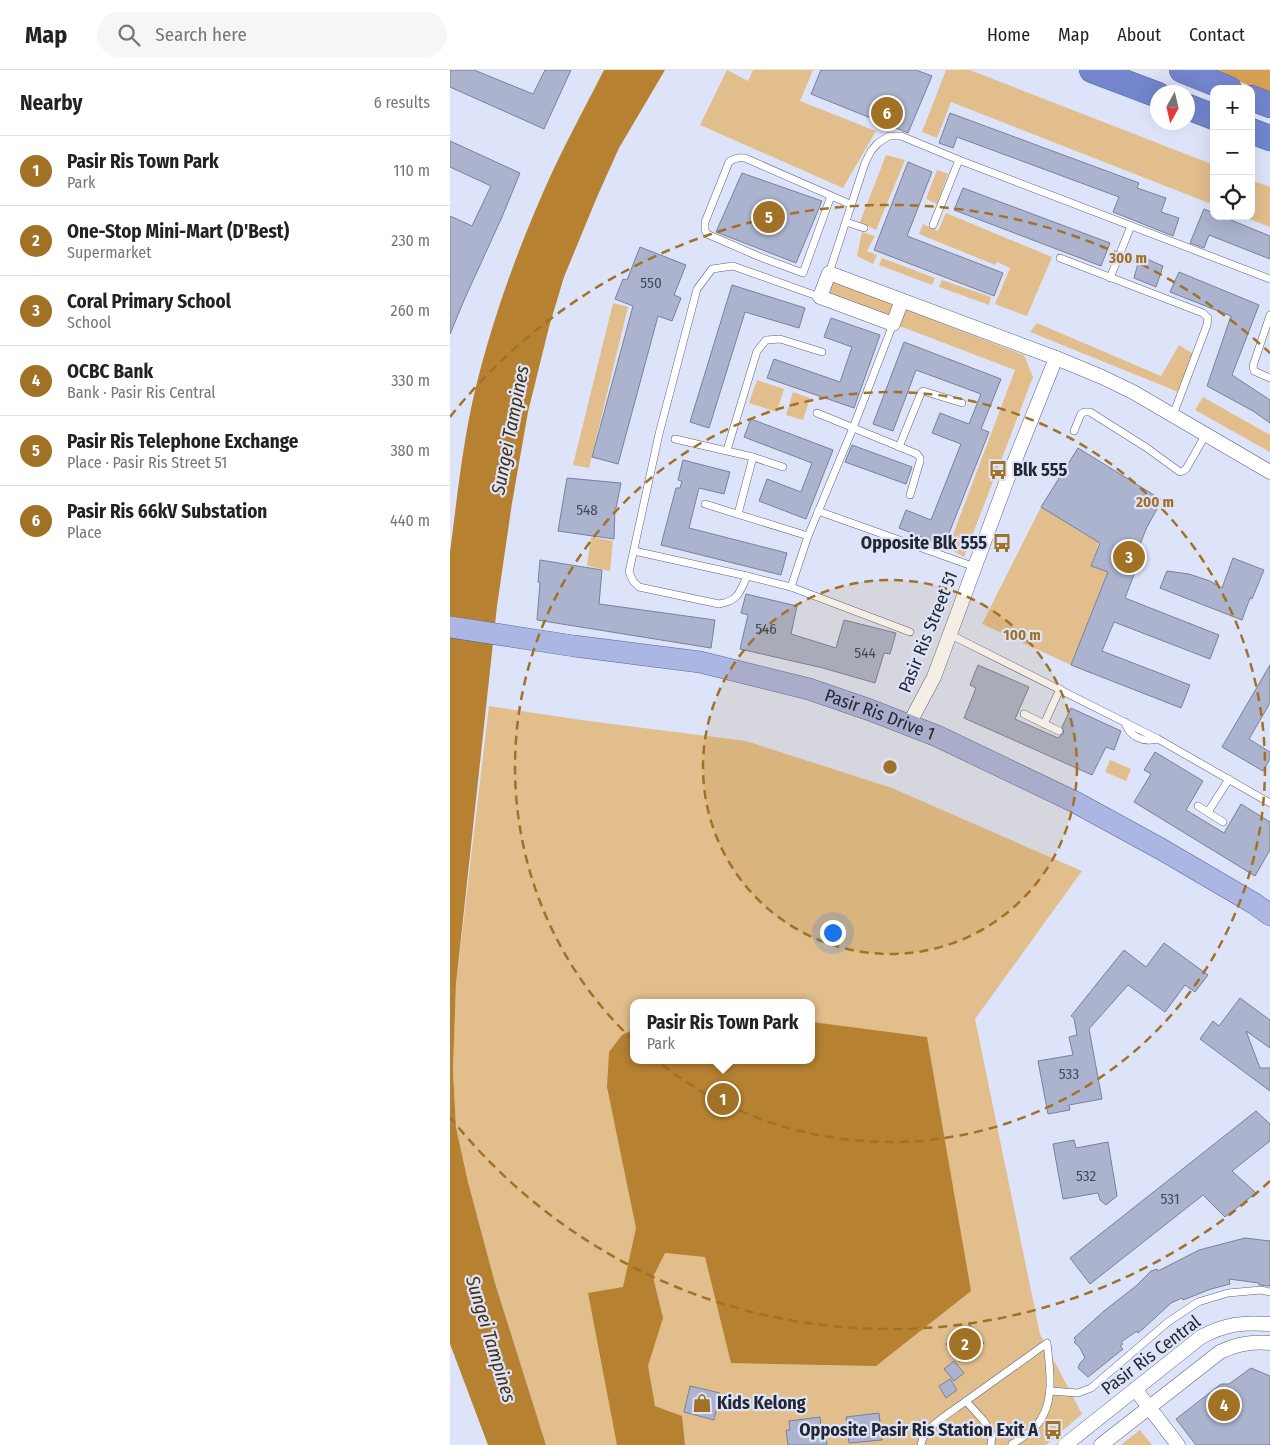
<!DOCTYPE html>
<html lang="en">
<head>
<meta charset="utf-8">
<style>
  body { margin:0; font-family:"Fira Sans Condensed",sans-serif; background:#f6f6f6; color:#222 }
  .controls { position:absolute; right:15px; top:15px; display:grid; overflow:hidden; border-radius:10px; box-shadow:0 5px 20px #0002 }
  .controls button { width:45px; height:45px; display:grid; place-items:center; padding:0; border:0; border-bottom:1px solid #e0e0e0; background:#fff; color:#222; font:25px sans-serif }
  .compass { position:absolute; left:700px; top:15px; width:45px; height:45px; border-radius:50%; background:#fff; box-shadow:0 5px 20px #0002; rotate:188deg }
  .you { position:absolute; left:382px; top:862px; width:18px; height:18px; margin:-12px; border:4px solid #fff; border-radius:50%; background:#1a73e8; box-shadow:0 0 0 8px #1a73e833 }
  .badge { display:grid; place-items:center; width:32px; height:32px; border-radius:50%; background:#a17125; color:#fff; font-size:16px; font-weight:700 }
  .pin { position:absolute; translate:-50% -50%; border:2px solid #fff; box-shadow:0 1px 5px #0006 }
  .popup { position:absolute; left:180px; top:929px; width:185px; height:65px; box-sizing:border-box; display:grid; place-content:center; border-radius:10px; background:#fff; filter:drop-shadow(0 1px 4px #0005); font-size:16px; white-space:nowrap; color:#767676 }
  .popup b { font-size:19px; color:#222 }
  .popup::after { content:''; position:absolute; left:50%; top:100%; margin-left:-10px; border:10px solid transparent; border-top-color:#fff }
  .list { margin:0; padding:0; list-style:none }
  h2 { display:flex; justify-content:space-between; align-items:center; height:65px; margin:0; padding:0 20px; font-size:21px }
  h2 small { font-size:16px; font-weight:400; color:#767676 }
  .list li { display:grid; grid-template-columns:32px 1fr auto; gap:15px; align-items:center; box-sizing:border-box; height:70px; padding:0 20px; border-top:1px solid #e0e0e0 }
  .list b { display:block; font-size:19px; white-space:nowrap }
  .list p { margin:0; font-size:16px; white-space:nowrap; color:#767676 }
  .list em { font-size:16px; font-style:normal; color:#767676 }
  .icon { flex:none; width:28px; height:28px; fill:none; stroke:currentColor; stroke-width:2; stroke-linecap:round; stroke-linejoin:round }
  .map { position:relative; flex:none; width:820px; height:1375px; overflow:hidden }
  header { display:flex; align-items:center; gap:30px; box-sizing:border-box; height:70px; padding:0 25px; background:#fff; border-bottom:1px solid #e0e0e0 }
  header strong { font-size:24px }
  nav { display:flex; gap:28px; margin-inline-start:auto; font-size:18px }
  .search { width:350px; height:45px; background:#f6f6f6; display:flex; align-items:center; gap:12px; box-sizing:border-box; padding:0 18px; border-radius:28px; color:#767676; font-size:19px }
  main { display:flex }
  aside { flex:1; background:#fff }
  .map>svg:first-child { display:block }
  .green { fill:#e2be8d; fill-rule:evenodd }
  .forest { fill:#d6a053 }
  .water { fill:#b68232 }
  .building { fill:#abb3ce; stroke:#78809a }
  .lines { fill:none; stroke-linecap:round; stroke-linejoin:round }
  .lane-casing { stroke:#5b637b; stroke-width:8 }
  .street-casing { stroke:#5b637b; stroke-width:15 }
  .primary-casing { stroke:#576597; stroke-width:22 }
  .highway-casing { stroke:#576597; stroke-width:26 }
  .lane { stroke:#fff; stroke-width:7 }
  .street { stroke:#fff; stroke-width:14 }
  .primary { stroke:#abb6e2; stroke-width:21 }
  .highway { stroke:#7386ce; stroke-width:25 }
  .ring { fill:none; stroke:#a17125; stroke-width:2.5; stroke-dasharray:9 6 }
  .labels { text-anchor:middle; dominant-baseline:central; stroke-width:4.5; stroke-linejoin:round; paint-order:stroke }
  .number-label { font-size:15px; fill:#464a58 }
  .poi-label { font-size:18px; font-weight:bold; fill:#242731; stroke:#dde4fa; text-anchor:start }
  .street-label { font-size:18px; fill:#242731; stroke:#dde4fa }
  .water-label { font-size:19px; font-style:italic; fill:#46300e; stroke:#dde4fa }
  .centre { fill:#a17125; stroke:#dde4fa; stroke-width:2.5 }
  .ring-label { font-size:15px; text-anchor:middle; font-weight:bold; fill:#a17125; stroke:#dde4fa; stroke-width:4.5; stroke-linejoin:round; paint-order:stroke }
</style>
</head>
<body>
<header>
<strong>Map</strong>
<div class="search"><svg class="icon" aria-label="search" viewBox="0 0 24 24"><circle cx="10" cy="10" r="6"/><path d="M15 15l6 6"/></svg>Search here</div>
<nav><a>Home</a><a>Map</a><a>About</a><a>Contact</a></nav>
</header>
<main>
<aside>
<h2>Nearby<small>6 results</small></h2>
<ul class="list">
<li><span class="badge">1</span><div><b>Pasir Ris Town Park</b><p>Park</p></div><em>110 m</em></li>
<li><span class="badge">2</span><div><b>One-Stop Mini-Mart (D'Best)</b><p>Supermarket</p></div><em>230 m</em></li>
<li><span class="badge">3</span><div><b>Coral Primary School</b><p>School</p></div><em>260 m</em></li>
<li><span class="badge">4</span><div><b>OCBC Bank</b><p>Bank · Pasir Ris Central</p></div><em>330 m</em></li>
<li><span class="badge">5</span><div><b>Pasir Ris Telephone Exchange</b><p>Place · Pasir Ris Street 51</p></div><em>380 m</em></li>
<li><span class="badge">6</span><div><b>Pasir Ris 66kV Substation</b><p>Place</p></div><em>440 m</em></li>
</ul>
</aside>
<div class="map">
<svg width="820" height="1375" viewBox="0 0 820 1375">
  <rect width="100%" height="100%" fill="#dde4fa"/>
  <g class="green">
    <path d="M277,0L298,11L303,0H363L350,31L426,61L393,118L250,55Z"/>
    <path d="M496,0H520L764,95V135L501,32L487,68L472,62Z"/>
    <path d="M436,85L455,90L426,160L410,152Z"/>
    <path d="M487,100L498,104L487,134L476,129Z"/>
    <path d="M801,110L820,117V157L792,146H801Z"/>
    <path d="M496,143L602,187L577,246L545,234L560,198L547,192L545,195L469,164L473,154L488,161Z"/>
    <path d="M412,162L425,166L417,181L427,185L423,194L407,186Z"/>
    <path d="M432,188L485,208L482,215L429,195Z"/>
    <path d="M379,203L452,230L443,254L370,227Z"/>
    <path d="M492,210L541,227L539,235L489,217Z"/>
    <path d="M163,233L178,237L139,398L123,395Z"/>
    <path d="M455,239L574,285L583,307L514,487L498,478L565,300L447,255Z"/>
    <path d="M587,253L711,306L729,275L745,285L731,323L580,262Z"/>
    <path d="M307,310L334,319L327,342L299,333Z"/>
    <path d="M343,322L360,328L353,350L336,345Z"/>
    <path d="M753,327L820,365V382L745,340Z"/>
    <path d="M591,437L649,472L641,496L658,502L621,595L532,554Z"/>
    <path d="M141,467L163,471L160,501L137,496Z"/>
    <path d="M39,636L131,650L296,671L442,718L632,801L525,949L590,1264L632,1344L596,1375H96L45,1213L18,1112L6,1057L3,1001L6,914ZM184,933H362V990H184Z"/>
    <path d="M660,690L681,699L676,711L655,702Z"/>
    <path d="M690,1360L702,1375H672V1374Z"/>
  </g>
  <path class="forest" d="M758,0H820V23Z"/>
  <g class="water">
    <path d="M154,0H215L169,78L147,127L114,207L99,257L78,342L62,433L47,536L6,914L3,1001L6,1057L18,1112L45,1213L96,1375H38L0,1274V482C7,430 12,377 24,325C40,257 64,189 92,125C110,83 133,41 154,0Z"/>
    <path d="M362,952L477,967L521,1221L426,1296L281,1293L255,1187L215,1183L203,1207L213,1248L198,1296L205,1336L232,1346L235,1375H167L138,1223L173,1217L186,1158L157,1017L159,982L172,965L184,959V990H362Z"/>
  </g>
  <g class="building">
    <path d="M0,0H24L83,24L95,0H121L94,59L0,17Z"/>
    <path d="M371,0H466L482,6L458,63L361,24Z"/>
    <path d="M500,43L689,113L687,118L716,128L711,142L729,148L723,166L663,142L669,127L507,67L503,78L489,73Z"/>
    <path d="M0,71L70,103L52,147L15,228L0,264V146L22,156L41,116L0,97Z"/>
    <path d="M458,92L482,102L457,166L553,203L544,226L424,180Z"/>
    <path d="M292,103L372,131L346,193L266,162Z"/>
    <path d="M513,118L660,173L651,196L504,140Z"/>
    <path d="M754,139L764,143V146H771L820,166V189L759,165L754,178L740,173Z"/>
    <path d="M190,177L236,195L224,225L231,228L222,251L208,246L168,394L142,387L183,236L165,229L173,209L177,210Z"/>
    <path d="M690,186L713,196L706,217L684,208Z"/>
    <path d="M729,202L809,235L782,305L820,330V353L803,341L757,316L781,246L720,222Z"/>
    <path d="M282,215L355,238L349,258L295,242L259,358L240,352Z"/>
    <path d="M381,248L430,265L404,338L317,308L324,289L390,312L402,277L374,267Z"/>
    <path d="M454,272L551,309L531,359L539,362L494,476L449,458L456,440L481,450L511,374L482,363L490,343L519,354L531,324L466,300L443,361L423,354Z"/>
    <path d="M301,349L383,380L356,449L309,431L317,409L351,422L362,393L294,367Z"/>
    <path d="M402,375L462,397L456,414L395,392Z"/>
    <path d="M628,378L712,430L697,457L680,499L685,502L675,528L769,565L760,589L664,552L652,581L740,615L731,638L621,595L658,502L641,496L650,473L591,437Z"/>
    <path d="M233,390L280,402L274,424L249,418L239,458L337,483L331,505L211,475L226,418H230L232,411L228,410Z"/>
    <path d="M117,408L171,413L166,438H165L164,469L108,461Z"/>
    <path d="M783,488L814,500L802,529L800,528L792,550L710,518L717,501L739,504L760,511L772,518Z"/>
    <path d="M90,490L152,500L149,534L265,550L261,578L87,550L90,513L88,512Z"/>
    <path d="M296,524L347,536L341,564L386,578L394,550L446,563L440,584L434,583L425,613L373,598L290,579L298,545L291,543Z"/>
    <path d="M528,595L579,617L565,649L608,668L614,663L612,657L621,638L671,661L664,680L656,677L642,705L514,648L526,618L520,615Z"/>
    <path d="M820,595V633L799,669L820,682V689L813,701L772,677Z"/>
    <path d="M705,682L753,711L736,740L774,763L791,734L820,752V780L805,806L684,732L701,704L694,700Z"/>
    <path d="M714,873L758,905L745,922L735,915L715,942L678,915L639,959L652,1029L619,1035L620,1040L598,1044L588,991L623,985L619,967L627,965L624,948L621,946L674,880L696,897Z"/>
    <path d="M790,928L820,950V978L796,961L810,998H820V1021L750,969L763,951L769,956Z"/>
    <path d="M806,1041L820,1054V1071L782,1101L806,1123L775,1147L753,1125L640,1214L620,1188Z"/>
    <path d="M624,1070L626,1078L658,1072L667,1126L656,1135L650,1130L648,1123L613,1129L603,1074Z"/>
    <path d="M795,1168L820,1171V1216L809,1215V1213L779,1209L780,1214L761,1219L733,1230L732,1228L721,1233L694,1258L688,1263L687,1261L671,1272L673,1274L670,1276L673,1279L638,1307L628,1298L630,1293L635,1288L630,1278L624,1272L626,1271L624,1268L654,1241L686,1216L701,1201L707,1199L708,1201L749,1180Z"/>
    <path d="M520,1255L534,1273L510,1292L496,1274Z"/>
    <path d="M504,1291L514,1303L504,1311L494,1299Z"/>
    <path d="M801,1298L820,1306V1375H746L726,1349L771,1314H779Z"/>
    <path d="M500,1309L507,1320L496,1328L489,1316Z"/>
    <path d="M240,1316L270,1323L264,1350L234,1342Z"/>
    <path d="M429,1343L432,1370L399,1373L396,1347Z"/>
    <path d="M370,1347L371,1357H374L377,1375H338L336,1360H340L339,1351Z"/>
  </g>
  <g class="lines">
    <g class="lane-casing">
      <g id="lane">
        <path d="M381,126L353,203L310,187L257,164L255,160V152L279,92C284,88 289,87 295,88L402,135"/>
        <path d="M396,152L414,158"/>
        <path d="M483,155L509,90"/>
        <path d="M610,188L753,243L758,248L757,255L723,345"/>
        <path d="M379,203L415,93L421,81L428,73L439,66H451L509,90L820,209"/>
        <path d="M660,208L681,156"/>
        <path d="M820,245L803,296L804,301L820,308"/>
        <path d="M367,343L467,384L470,388V391L460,425"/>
        <path d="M624,361L631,344L634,342H640L697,378L730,402L733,401L736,399L756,364"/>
        <path d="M225,369L303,387L288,444"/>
        <path d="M449,377L471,323L473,321L512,333"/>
        <path d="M277,380L307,281L316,270L330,269L372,282"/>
        <path d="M303,387L333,397"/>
        <path d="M255,434L358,466"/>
        <path d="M368,441L525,497"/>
        <path d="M184,481L297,506L341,517L460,562"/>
        <path d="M297,506C290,522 288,531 269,534L189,517L183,511L179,502L209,364L247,219L262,199L283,196L370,227"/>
        <path d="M341,517L358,466L403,358L443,254"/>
        <path d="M501,565L708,669L820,733"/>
        <path d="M574,644L609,661"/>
        <path d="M675,652C679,667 694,673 708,669"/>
        <path d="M594,654L610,619"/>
        <path d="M748,736L773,752"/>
        <path d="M758,742L779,709"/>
        <path d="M600,1321L628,1323L641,1318L718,1252L748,1232L778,1223L811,1220L820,1222"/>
        <path d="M516,1331L597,1273C600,1301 606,1335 585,1357C579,1364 570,1369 562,1374"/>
        <path d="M471,1375C473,1357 502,1342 516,1331L534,1351L542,1365L541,1375"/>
      </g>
    </g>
    <g class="street-casing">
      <g id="street">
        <path d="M452,230L443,254L370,227L379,203L606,288L652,307L683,322L820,402"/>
        <path d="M459,654L484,607L557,410L606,288"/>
        <path d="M685,1319L728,1375"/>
        <path d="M615,1375L751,1267C775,1254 793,1252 820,1254"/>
        <path d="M651,1375L770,1282C786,1274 802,1271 820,1273"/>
      </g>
    </g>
    <g class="primary-casing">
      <g id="primary">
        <path id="s1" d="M0,557L124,576L250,592L359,619L420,640L487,666L625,732L711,779L805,834L820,845"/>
      </g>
    </g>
    <g class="highway-casing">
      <g id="highway">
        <path d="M642,0L708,25"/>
        <path d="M732,0L779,19"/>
        <path d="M801,28L820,35"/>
        <path d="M738,37L764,47"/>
        <path d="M801,61L820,68"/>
      </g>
    </g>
    <use href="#lane" class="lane"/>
    <use href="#street" class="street"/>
    <use href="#primary" class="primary"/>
    <use href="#highway" class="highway"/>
  </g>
  <circle cx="440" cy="697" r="187" fill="#a17125" fill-opacity=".12"/>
  <g class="ring">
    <circle cx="440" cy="697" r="187"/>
    <circle cx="440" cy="697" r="375"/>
    <path d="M820 1111A562 562 0 0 1 0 1047M0 347A562 562 0 0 1 820 283"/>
  </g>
  <defs>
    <g id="bus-bare" transform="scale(1.5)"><path d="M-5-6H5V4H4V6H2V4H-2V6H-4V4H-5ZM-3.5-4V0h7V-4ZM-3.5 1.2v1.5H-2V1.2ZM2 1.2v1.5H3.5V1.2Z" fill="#a17125" stroke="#dde4fa" stroke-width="2.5" paint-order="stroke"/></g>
    <g id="shop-bare" transform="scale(1.5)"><path d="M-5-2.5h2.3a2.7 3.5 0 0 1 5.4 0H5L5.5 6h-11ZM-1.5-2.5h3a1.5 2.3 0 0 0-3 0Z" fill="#a17125" stroke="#dde4fa" stroke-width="2.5" paint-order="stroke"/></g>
  </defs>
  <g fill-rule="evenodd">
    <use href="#bus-bare" x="548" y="400"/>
    <use href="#bus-bare" x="552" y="473"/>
    <use href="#shop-bare" x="252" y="1333"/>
    <use href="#bus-bare" x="603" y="1360"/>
  </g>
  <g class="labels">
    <g class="number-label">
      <text x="201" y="213">550</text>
      <text x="137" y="440">548</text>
      <text x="316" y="559">546</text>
      <text x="415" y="583">544</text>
      <text x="619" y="1004">533</text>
      <text x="636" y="1106">532</text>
      <text x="720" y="1129">531</text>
    </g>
    <g class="poi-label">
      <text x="563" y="400">Blk 555</text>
      <text x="537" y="473" text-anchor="end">Opposite Blk 555</text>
      <text x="267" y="1333">Kids Kelong</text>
      <text x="588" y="1360" text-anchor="end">Opposite Pasir Ris Station Exit A</text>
    </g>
    <g class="street-label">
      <text transform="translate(478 562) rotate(-68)">Pasir Ris Street 51</text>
      <text stroke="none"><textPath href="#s1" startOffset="440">Pasir Ris Drive 1</textPath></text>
      <text transform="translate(701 1285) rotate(-37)">Pasir Ris Central</text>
    </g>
    <g class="water-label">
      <text transform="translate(60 360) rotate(-79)">Sungei Tampines</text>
      <text transform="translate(41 1269) rotate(73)">Sungei Tampines</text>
    </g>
  </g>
  <circle cx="440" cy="697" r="8" class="centre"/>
  <g class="ring-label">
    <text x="678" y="193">300 m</text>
    <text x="705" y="437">200 m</text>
    <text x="572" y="570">100 m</text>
  </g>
</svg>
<div class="controls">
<button>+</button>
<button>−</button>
<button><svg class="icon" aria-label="locate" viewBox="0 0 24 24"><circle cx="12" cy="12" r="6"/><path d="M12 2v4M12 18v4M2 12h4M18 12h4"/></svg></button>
</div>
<svg class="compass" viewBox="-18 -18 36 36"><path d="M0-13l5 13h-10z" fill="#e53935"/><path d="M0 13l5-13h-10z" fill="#767676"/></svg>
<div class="you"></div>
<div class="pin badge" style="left:273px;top:1029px">1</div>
<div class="popup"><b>Pasir Ris Town Park</b>Park</div>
<div class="pin badge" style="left:515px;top:1274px">2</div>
<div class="pin badge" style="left:679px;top:487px">3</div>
<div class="pin badge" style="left:774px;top:1335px">4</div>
<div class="pin badge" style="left:319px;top:147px">5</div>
<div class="pin badge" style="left:437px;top:43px">6</div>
</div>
</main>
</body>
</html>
